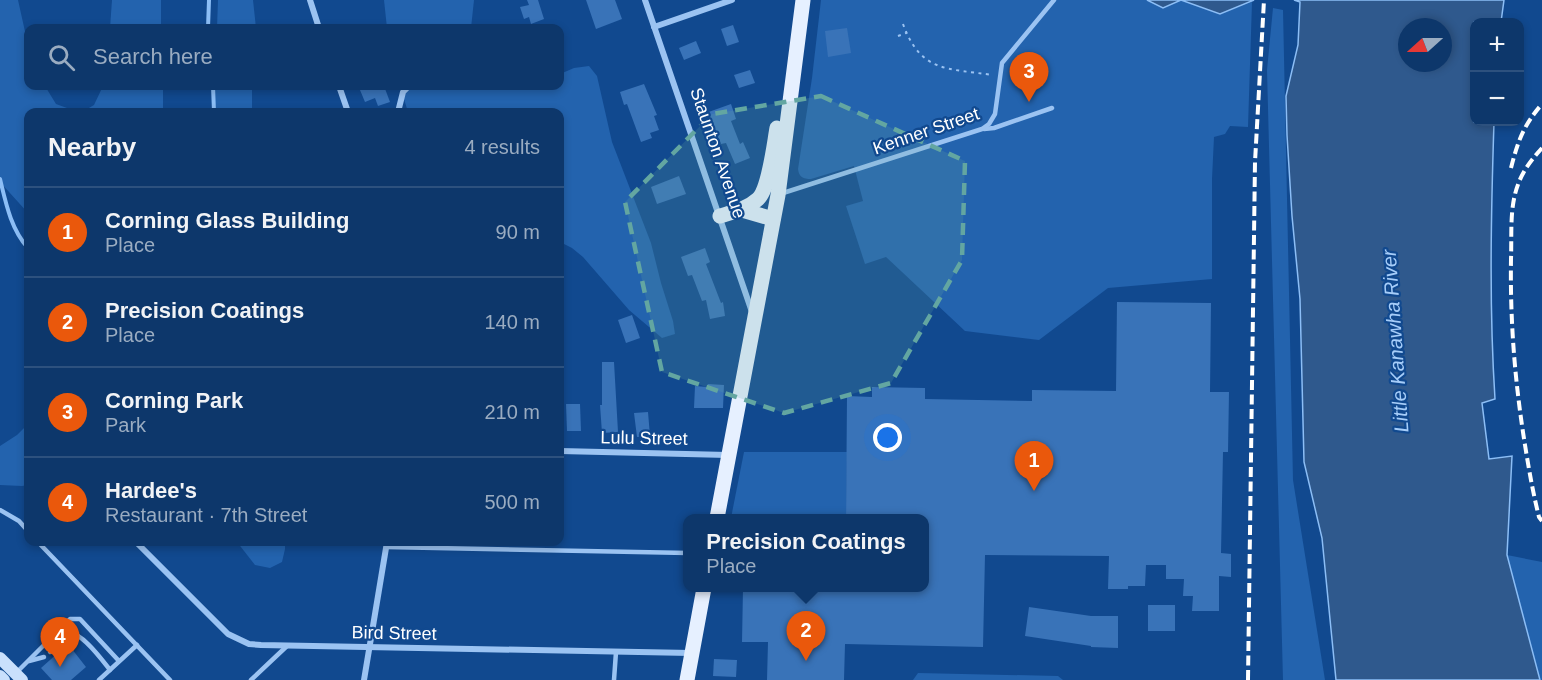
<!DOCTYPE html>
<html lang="en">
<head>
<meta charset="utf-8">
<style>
  body { margin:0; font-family:Arial,sans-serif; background:#163f71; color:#f1f3f6 }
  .controls { position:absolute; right:18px; top:18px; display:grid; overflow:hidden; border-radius:12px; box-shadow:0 3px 9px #0003 }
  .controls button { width:54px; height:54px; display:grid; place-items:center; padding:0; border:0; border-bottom:2px solid #2d517e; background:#0d376b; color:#f1f3f6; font:30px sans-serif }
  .compass { position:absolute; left:1398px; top:18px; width:54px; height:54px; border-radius:50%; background:#0d376b; box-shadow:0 3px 9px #0003; rotate:249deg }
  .you { position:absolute; left:888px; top:438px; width:21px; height:21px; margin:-15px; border:4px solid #fff; border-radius:50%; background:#1a73e8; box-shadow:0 0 0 9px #1a73e833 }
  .badge { display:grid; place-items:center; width:39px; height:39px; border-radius:50%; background:#ea580c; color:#fff; font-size:20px; font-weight:700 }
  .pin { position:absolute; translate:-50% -50px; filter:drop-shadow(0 2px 3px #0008) }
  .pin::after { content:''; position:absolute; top:32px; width:21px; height:18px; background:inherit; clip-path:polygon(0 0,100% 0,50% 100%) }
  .popup { position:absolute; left:683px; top:514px; width:246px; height:78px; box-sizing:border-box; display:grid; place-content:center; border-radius:12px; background:#0d376b; filter:drop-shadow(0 2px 4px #0005); font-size:20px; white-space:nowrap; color:#9aacc1 }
  .popup b { font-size:22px; color:#f1f3f6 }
  .popup::after { content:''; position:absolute; left:50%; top:100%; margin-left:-12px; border:12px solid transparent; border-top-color:#0d376b }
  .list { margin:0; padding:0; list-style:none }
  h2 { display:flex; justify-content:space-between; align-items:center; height:78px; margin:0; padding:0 24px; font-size:26px }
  h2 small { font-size:20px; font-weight:400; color:#9aacc1 }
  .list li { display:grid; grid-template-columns:39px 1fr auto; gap:18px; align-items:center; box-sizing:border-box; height:90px; padding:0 24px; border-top:2px solid #2d517e }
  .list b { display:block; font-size:22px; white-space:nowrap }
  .list p { margin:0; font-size:20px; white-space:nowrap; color:#9aacc1 }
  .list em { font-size:20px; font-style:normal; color:#9aacc1 }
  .icon { flex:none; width:33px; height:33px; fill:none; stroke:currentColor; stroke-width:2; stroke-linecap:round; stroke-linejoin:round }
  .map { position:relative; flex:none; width:1542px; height:680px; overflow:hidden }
  .search { position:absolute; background:#0d376b; box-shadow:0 3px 9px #0003; left:24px; top:24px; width:540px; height:66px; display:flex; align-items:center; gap:15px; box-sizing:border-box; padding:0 21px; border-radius:12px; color:#9aacc1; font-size:22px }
  .panel { position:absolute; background:#0d376b; box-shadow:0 3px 9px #0003; left:24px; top:108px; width:540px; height:438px; border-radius:12px }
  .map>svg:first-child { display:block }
  .green { fill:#2363ae }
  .water { fill:#2f598d; stroke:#8cbef6; stroke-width:1.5; fill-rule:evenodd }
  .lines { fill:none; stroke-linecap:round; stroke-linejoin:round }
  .stream { stroke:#8cbef6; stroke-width:4 }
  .building { fill:#3973b8 }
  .path { stroke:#9bc3f2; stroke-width:2; stroke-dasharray:3 4.5; stroke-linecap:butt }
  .lane { stroke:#9bc3f2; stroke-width:4.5 }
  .street { stroke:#9bc3f2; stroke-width:6 }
  .secondary { stroke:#c9e0fc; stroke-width:12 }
  .primary { stroke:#e6f0ff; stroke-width:15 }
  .rail { stroke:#fff; stroke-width:4; stroke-dasharray:10 4.5; stroke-linecap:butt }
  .marked { fill:#63a6a1; fill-opacity:0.2; stroke:#63a6a1; stroke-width:4.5; stroke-dasharray:12 8; stroke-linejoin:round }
  .labels { text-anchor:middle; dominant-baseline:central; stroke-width:4.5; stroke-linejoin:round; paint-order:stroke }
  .street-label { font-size:18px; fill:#fff; stroke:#11498f }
  .water-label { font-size:20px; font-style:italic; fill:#a6cdf9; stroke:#11498f }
</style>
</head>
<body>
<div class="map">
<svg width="1542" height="680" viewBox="0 0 1542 680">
  <rect width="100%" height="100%" fill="#11498f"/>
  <g class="green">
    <path d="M0,0H18L28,45V86H45L56,104L78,112H28V213L0,182Z"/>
    <path d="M112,0H161V28H110Z"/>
    <path d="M218,0H253L256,28H217Z"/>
    <path d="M384,0H474L471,28H387Z"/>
    <path d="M821,0H1147L1163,8L1181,0L1220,14L1252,2L1248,127L1230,126L1225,134L1214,137L1212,179V279L1108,288L1039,340L965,331L886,257L865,264L846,206L863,201L854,166L811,179C803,179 799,177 798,169L812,78Z"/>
    <path d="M1273,8L1283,10L1293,480L1325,680H1283L1267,70Z"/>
    <path d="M589,66L597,76L612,142L651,243L661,283L673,321L675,334L662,338L629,310L583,257L572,248L560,242V112H408L400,86H519L522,87L560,86V74L574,68Z"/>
    <path d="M103,86H163V112H82L94,105Z"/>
    <path d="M215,86H252V112H214Z"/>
    <path d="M28,424V485L22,486L0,485V446L17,435Z"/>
    <path d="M744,452H847L846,518H731Z"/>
    <path d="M237,542H285V549L282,562L270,568L255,565Z"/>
    <path d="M1507,555L1542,562V680H1540Z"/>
    <path d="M918,673L1058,676L1063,680H913Z"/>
  </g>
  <g class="water">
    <path d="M1147,0H1254L1220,14L1181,0L1163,8Z"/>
    <path d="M1294,0H1504L1501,22H1474V122H1494C1491,214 1489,307 1495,399L1482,403L1489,459L1512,456L1507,555L1540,680H1336L1322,538L1304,462L1300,299L1292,216L1287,135L1286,96L1298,45L1300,2ZM1407,27H1443V63H1407Z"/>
  </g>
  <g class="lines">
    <g class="stream">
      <path d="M208,28L209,0"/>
      <path d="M213,86L214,112"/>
      <path d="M0,179C6,204 11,229 28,248"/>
    </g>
  </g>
  <g class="building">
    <path d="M527,0H538L544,19L531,24L529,17L524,19L520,7L529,5Z"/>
    <path d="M586,0H615L622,19L596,29Z"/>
    <path d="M733,25L739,42L727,46L721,29Z"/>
    <path d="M847,28L851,53L828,57L825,31Z"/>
    <path d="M696,41L701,53L684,60L679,48Z"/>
    <path d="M750,70L755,83L739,88L734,75Z"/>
    <path d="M644,84L657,115L654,116L659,130L650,133L652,138L641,142L627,104L624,105L620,92Z"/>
    <path d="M372,86H384L390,102L378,106L375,98L365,102L360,90Z"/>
    <path d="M731,104L736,119L731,121L740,144L743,142L750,158L735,164L726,143L721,144L719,139L715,140L710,125L708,126L703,114Z"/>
    <path d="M679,176L686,194L657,204L651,187Z"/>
    <path d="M705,248L710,262L706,264L721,303L723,302L725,316L710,319L706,300L702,301L692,275L688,276L681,257Z"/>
    <path d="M1117,302L1211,303L1210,392H1229L1228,452H1223L1221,553L1231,554V577L1219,576V611H1192L1193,596H1183L1184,579H1166V565H1146L1145,586H1128V589H1108L1109,556L985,555L983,647L845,644L844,680H767L768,642H742L743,588H924V519H846L847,396L872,397V387L925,388V399L1032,401V390L1116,391Z"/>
    <path d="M632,315L640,338L626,343L618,320Z"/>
    <path d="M602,362H614L618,432L602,433L600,405H602Z"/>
    <path d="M708,384L724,385L723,408H694L695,386L707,387Z"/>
    <path d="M566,404H580L581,431H567Z"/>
    <path d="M648,412L650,436L637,437L634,413Z"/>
    <rect x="1148" y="605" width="27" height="26"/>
    <path d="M1029,607L1091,616H1118V648L1091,647V646L1025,636Z"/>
    <path d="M68,644L86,667L71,680H52L41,668Z"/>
    <path d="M714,659L737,660L736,677L713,676Z"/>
  </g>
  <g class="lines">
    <g class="path">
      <path d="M903,24C921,73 947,68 992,75"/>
      <path d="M898,36L906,33"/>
    </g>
    <g class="lane">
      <path d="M984,129L994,128L1052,108"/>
      <path d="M780,194L982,129L989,124L995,114L1002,63L1054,0"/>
      <path d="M0,510L19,521L28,531"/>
      <path d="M38,542L170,680"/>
      <path d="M386,547L688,553"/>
      <path d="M50,652C55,647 61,637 67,634C79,628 103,661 110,670"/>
      <path d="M29,661L44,657"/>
      <path d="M16,673L70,619H80L119,661"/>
      <path d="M99,680L137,645"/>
      <path d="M251,680L287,646"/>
      <path d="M614,680L616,652"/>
    </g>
    <g class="street">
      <path d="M310,0L319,28"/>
      <path d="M645,0L752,312"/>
      <path d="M654,27L732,0"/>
      <path d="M339,86L348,112"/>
      <path d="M398,112L403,92L409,86"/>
      <path d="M560,451L728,455"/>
      <path d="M136,542L228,634L249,644L261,645L691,653"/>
      <path d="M364,680L387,542"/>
    </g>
    <g class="secondary">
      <path d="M0,658L22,680"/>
      <path d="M0,676L4,680"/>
    </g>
    <g class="primary">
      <path d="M742,210L773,219"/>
      <path d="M720,216C733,212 747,209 758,199C769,189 774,144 777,128"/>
      <path d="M717,518L778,195L803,0"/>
      <path d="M687,680L704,588"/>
    </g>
    <g class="rail">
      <path d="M1542,148C1533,158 1524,169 1519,182C1509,206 1512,233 1511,259C1510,322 1515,383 1525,445C1529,470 1533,493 1539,517L1542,521"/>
      <path d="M1511,168C1518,141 1523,126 1542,104"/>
      <path d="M1248,680L1255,162L1264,0"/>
    </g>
  </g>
  <path class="marked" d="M821,96L965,161L962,260L891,383L784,413L662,372L625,202L712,114Z"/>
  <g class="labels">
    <g class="street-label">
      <text transform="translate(926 131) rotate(-19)">Kenner Street</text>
      <text transform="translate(718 153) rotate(71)">Staunton Avenue</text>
      <text transform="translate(644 438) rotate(1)">Lulu Street</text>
      <text transform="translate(394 633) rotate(1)">Bird Street</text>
    </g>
    <g class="water-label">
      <text transform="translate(1395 341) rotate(-94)">Little Kanawha River</text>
    </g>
  </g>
</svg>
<div class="controls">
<button>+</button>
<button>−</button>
</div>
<svg class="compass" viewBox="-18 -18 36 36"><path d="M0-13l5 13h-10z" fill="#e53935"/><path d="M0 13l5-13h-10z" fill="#9aacc1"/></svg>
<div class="you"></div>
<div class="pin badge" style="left:1034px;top:491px">1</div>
<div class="pin badge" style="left:806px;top:661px">2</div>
<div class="popup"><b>Precision Coatings</b>Place</div>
<div class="pin badge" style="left:1029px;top:102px">3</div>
<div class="pin badge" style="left:60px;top:667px">4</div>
<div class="search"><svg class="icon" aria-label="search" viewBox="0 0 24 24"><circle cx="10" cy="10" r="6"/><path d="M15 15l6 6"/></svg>Search here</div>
<section class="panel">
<h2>Nearby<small>4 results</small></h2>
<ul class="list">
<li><span class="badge">1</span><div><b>Corning Glass Building</b><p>Place</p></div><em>90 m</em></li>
<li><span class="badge">2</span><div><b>Precision Coatings</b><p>Place</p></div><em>140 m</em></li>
<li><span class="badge">3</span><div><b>Corning Park</b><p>Park</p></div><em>210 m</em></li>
<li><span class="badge">4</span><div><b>Hardee's</b><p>Restaurant · 7th Street</p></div><em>500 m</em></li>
</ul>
</section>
</div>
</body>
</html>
